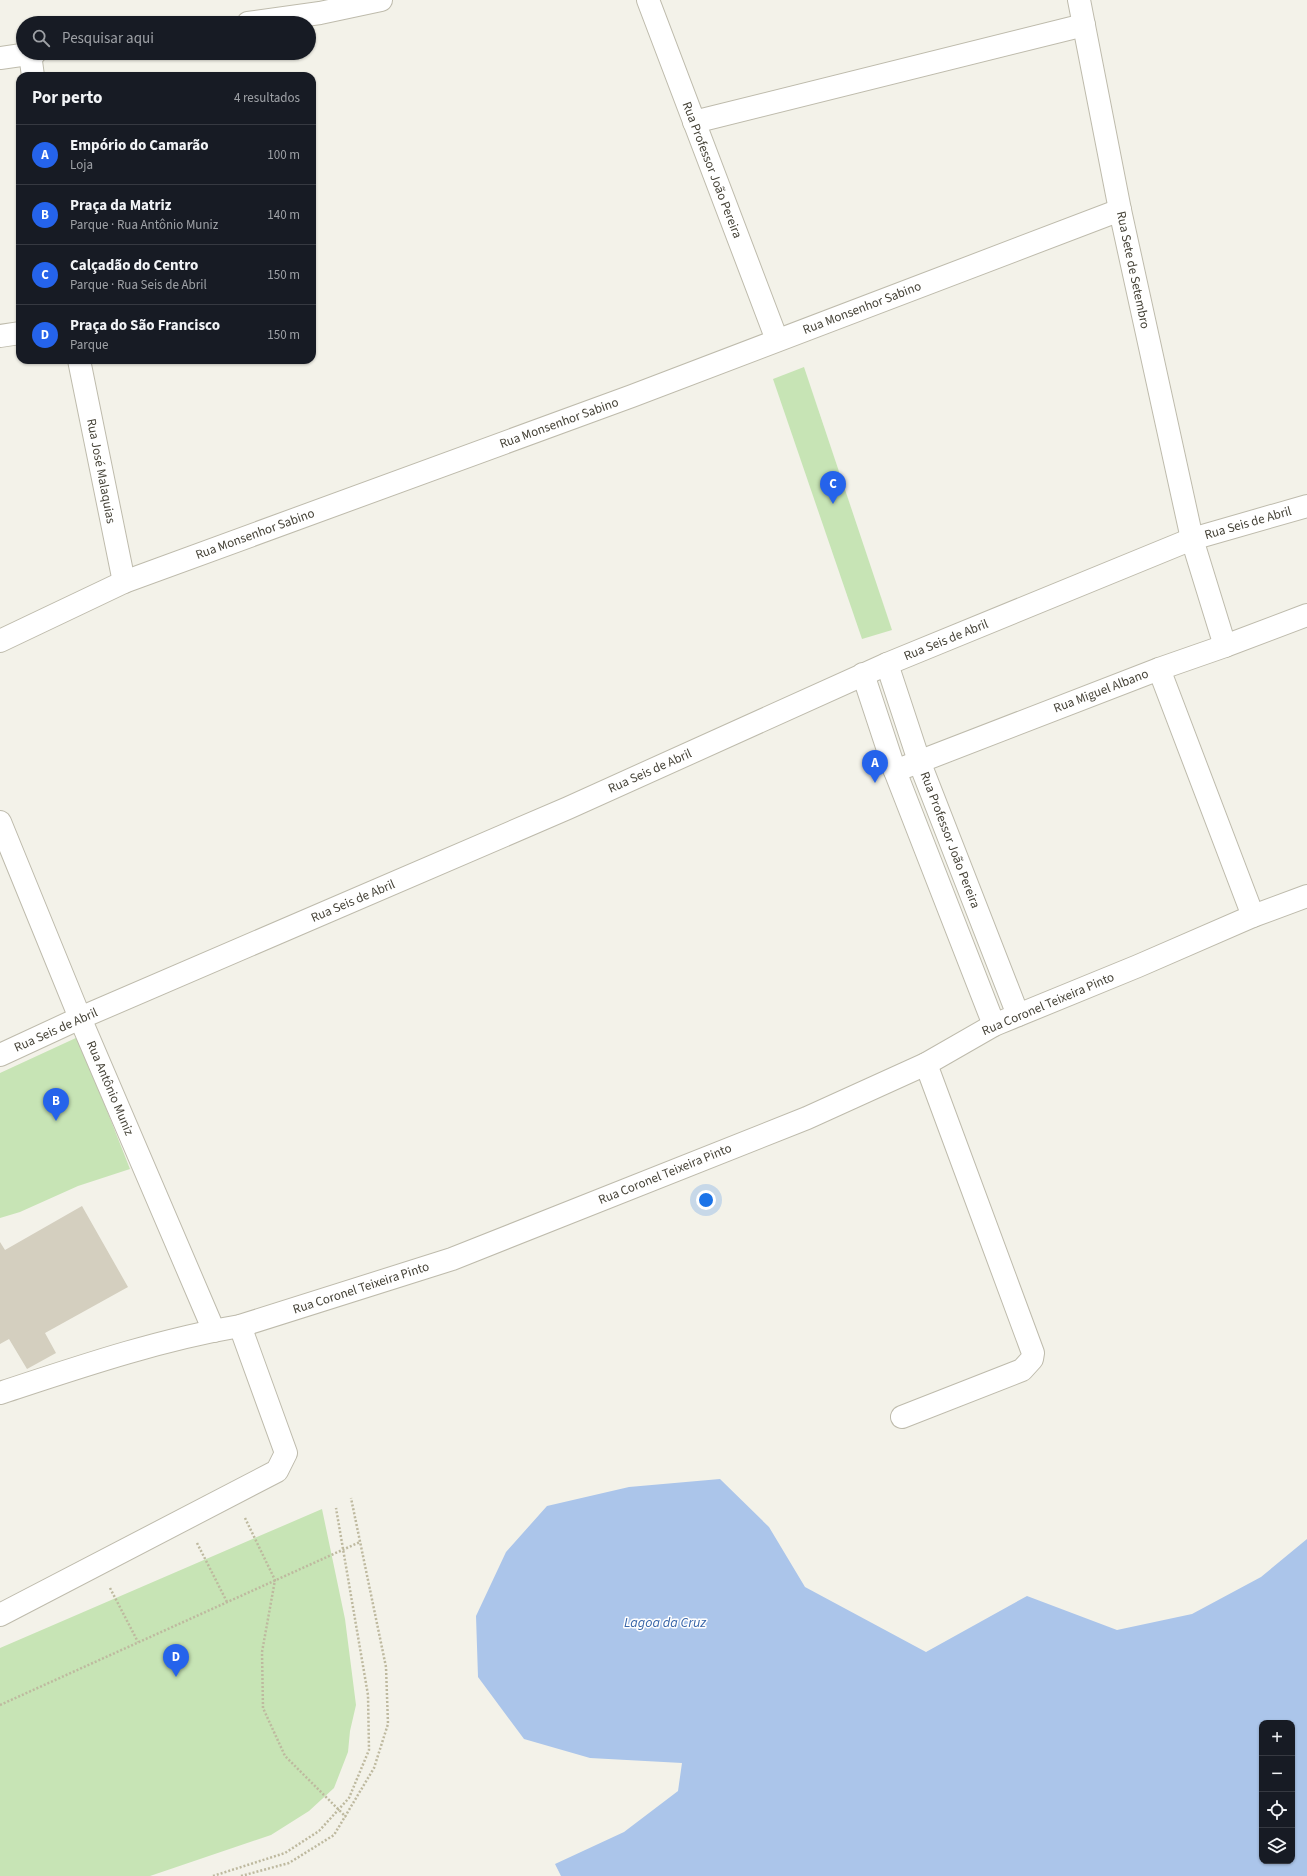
<!DOCTYPE html>
<html lang="pt">
<head>
<meta charset="utf-8">
<style>
  body { margin:0; font-family:"Source Sans 3",sans-serif; background:#242831; color:#f1f3f6 }
  .controls { position:absolute; right:12px; bottom:12px; display:grid; overflow:hidden; border-radius:8px; box-shadow:0 1px 3px #0004 }
  .controls button { width:36px; height:36px; display:grid; place-items:center; padding:0; border:0; border-bottom:1px solid #363941; background:#171b24; color:#f1f3f6; font:20px sans-serif }
  .you { position:absolute; left:706px; top:1200px; width:14px; height:14px; margin:-10px; border:3px solid #fff; border-radius:50%; background:#1a73e8; box-shadow:0 0 0 6px #1a73e833 }
  .badge { display:grid; place-items:center; width:26px; height:26px; border-radius:50%; background:#2563eb; color:#fff; font-size:13px; font-weight:700 }
  .pin { position:absolute; translate:-50% -33px; filter:drop-shadow(0 1px 2px #0008) }
  .pin::after { content:''; position:absolute; top:21px; width:14px; height:12px; background:inherit; clip-path:polygon(0 0,100% 0,50% 100%) }
  .list { margin:0; padding:0; list-style:none }
  h2 { display:flex; justify-content:space-between; align-items:center; height:52px; margin:0; padding:0 16px; font-size:17px }
  h2 small { font-size:13px; font-weight:400; color:#9ea1a6 }
  .list li { display:grid; grid-template-columns:26px 1fr auto; gap:12px; align-items:center; box-sizing:border-box; height:60px; padding:0 16px; border-top:1px solid #363941 }
  .list b { display:block; font-size:15px; white-space:nowrap }
  .list p { margin:0; font-size:13px; white-space:nowrap; color:#9ea1a6 }
  .list em { font-size:13px; font-style:normal; color:#9ea1a6 }
  .icon { flex:none; width:22px; height:22px; fill:none; stroke:currentColor; stroke-width:2; stroke-linecap:round; stroke-linejoin:round }
  .map { position:relative; flex:none; width:1307px; height:1876px; overflow:hidden }
  .search { position:absolute; background:#171b24; box-shadow:0 1px 3px #0004; left:16px; top:16px; width:300px; height:44px; display:flex; align-items:center; gap:10px; box-sizing:border-box; padding:0 14px; border-radius:22px; color:#9ea1a6; font-size:15px }
  .panel { position:absolute; background:#171b24; box-shadow:0 1px 3px #0004; left:16px; top:72px; width:300px; height:292px; border-radius:12px }
  .map>svg:first-child { display:block }
  .green { fill:#c7e4b5 }
  .water { fill:#abc5ea; fill-rule:evenodd }
  .building { fill:#d4cfbf }
  .lines { fill:none; stroke-linecap:round; stroke-linejoin:round }
  .minor-casing { stroke:#bebbac; stroke-width:24 }
  .path { stroke:#beb99f; stroke-width:2.5; stroke-dasharray:2 2; stroke-linecap:butt }
  .minor { stroke:#fff; stroke-width:22 }
  .labels { text-anchor:middle; dominant-baseline:central; stroke-width:3; stroke-linejoin:round; paint-order:stroke }
  .street-label { font-size:13px; fill:#464338; stroke:#fff }
  .water-label { font-size:14px; font-style:italic; fill:#3a67a9; stroke:#fff }
</style>
</head>
<body>
<div class="map">
<svg width="1307" height="1876" viewBox="0 0 1307 1876">
  <rect width="100%" height="100%" fill="#f3f2e9"/>
  <g class="green">
    <path d="M804,367L892,630L862,639L773,379Z"/>
    <path d="M78,1037L130,1169L78,1186L20,1212L0,1218V1073Z"/>
    <path d="M322,1509L345,1619L356,1705L350,1731L348,1752L334,1788L309,1811L271,1835L150,1876H0V1648Z"/>
  </g>
  <path class="water" d="M720,1479L769,1527L805,1587L926,1652L1027,1596L1117,1630L1192,1614L1261,1577L1307,1539V1876H561L555,1864L624,1832L678,1791L682,1763L590,1758L524,1739L478,1677L476,1616L506,1552L547,1506L629,1487ZM1262,1723H1292V1861H1262Z"/>
  <path class="building" d="M82,1206L128,1287L45,1333L56,1353L27,1369L9,1339L0,1344V1242L5,1250Z"/>
  <g class="lines">
    <g class="minor-casing">
      <g id="minor">
        <path d="M648,0L777,340"/>
        <path d="M1079,0L1120,210L1192,539L1225,646"/>
        <path d="M248,23L320,13L381,0"/>
        <path d="M30,54L33,76"/>
        <path d="M0,58L35,53"/>
        <path d="M694,122L1084,25"/>
        <path d="M0,336L20,333"/>
        <path d="M79,360L124,582"/>
        <path d="M0,641L124,582L632,396L1120,210"/>
        <path d="M887,664L919,761L1018,1015"/>
        <path d="M1159,669L1253,916"/>
        <path d="M863,674L895,771L994,1025"/>
        <path d="M895,771L1159,669L1225,646L1307,615"/>
        <path d="M0,822L80,1018L214,1331"/>
        <path d="M0,1055L80,1018L568,808L887,664L1192,539L1307,506"/>
        <path d="M0,1393C79,1367 158,1340 240,1326L452,1259L807,1118L926,1064L994,1025L1138,966L1253,916L1307,896"/>
        <path d="M902,1417L1022,1370L1032,1359L1033,1353L926,1064"/>
        <path d="M0,1615L277,1471L286,1453L240,1326"/>
      </g>
    </g>
    <g class="path">
      <path d="M245,1518L275,1580L262,1652L263,1708L285,1756L346,1817"/>
      <path d="M197,1543L227,1602"/>
      <path d="M110,1588L138,1642"/>
      <path d="M0,1705L360,1542"/>
      <path d="M213,1876L285,1853L319,1831L349,1798L369,1750L368,1695L336,1508"/>
      <path d="M241,1876L289,1863L334,1835L374,1768L388,1724L386,1667L351,1498"/>
    </g>
    <use href="#minor" class="minor"/>
  </g>
  <g class="labels">
    <g class="street-label">
      <text transform="translate(712 170) rotate(69)">Rua Professor João Pereira</text>
      <text transform="translate(1133 270) rotate(78)">Rua Sete de Setembro</text>
      <text transform="translate(862 308) rotate(-21)">Rua Monsenhor Sabino</text>
      <text transform="translate(559 423) rotate(-20)">Rua Monsenhor Sabino</text>
      <text transform="translate(101 471) rotate(79)">Rua José Malaquias</text>
      <text transform="translate(1248 523) rotate(-16)">Rua Seis de Abril</text>
      <text transform="translate(255 534) rotate(-20)">Rua Monsenhor Sabino</text>
      <text transform="translate(946 640) rotate(-22)">Rua Seis de Abril</text>
      <text transform="translate(1101 691) rotate(-21)">Rua Miguel Albano</text>
      <text transform="translate(650 771) rotate(-24)">Rua Seis de Abril</text>
      <text transform="translate(950 840) rotate(69)">Rua Professor João Pereira</text>
      <text transform="translate(353 901) rotate(-23)">Rua Seis de Abril</text>
      <text transform="translate(1048 1004) rotate(-23)">Rua Coronel Teixeira Pinto</text>
      <text transform="translate(56 1030) rotate(-24)">Rua Seis de Abril</text>
      <text transform="translate(110 1088) rotate(67)">Rua Antônio Muniz</text>
      <text transform="translate(665 1174) rotate(-22)">Rua Coronel Teixeira Pinto</text>
      <text transform="translate(361 1288) rotate(-18)">Rua Coronel Teixeira Pinto</text>
    </g>
    <g class="water-label">
      <text x="665" y="1623">Lagoa da Cruz</text>
    </g>
  </g>
</svg>
<div class="controls">
<button>+</button>
<button>−</button>
<button><svg class="icon" aria-label="locate" viewBox="0 0 24 24"><circle cx="12" cy="12" r="6"/><path d="M12 2v4M12 18v4M2 12h4M18 12h4"/></svg></button>
<button><svg class="icon" aria-label="layers" viewBox="0 0 24 24"><path d="M12 4l9 5-9 5-9-5zM3 14l9 5 9-5"/></svg></button>
</div>
<div class="you"></div>
<div class="pin badge" style="left:875px;top:783px">A</div>
<div class="pin badge" style="left:56px;top:1121px">B</div>
<div class="pin badge" style="left:833px;top:504px">C</div>
<div class="pin badge" style="left:176px;top:1677px">D</div>
<div class="search"><svg class="icon" aria-label="search" viewBox="0 0 24 24"><circle cx="10" cy="10" r="6"/><path d="M15 15l6 6"/></svg>Pesquisar aqui</div>
<section class="panel">
<h2>Por perto<small>4 resultados</small></h2>
<ul class="list">
<li><span class="badge">A</span><div><b>Empório do Camarão</b><p>Loja</p></div><em>100 m</em></li>
<li><span class="badge">B</span><div><b>Praça da Matriz</b><p>Parque · Rua Antônio Muniz</p></div><em>140 m</em></li>
<li><span class="badge">C</span><div><b>Calçadão do Centro</b><p>Parque · Rua Seis de Abril</p></div><em>150 m</em></li>
<li><span class="badge">D</span><div><b>Praça do São Francisco</b><p>Parque</p></div><em>150 m</em></li>
</ul>
</section>
</div>
</body>
</html>
